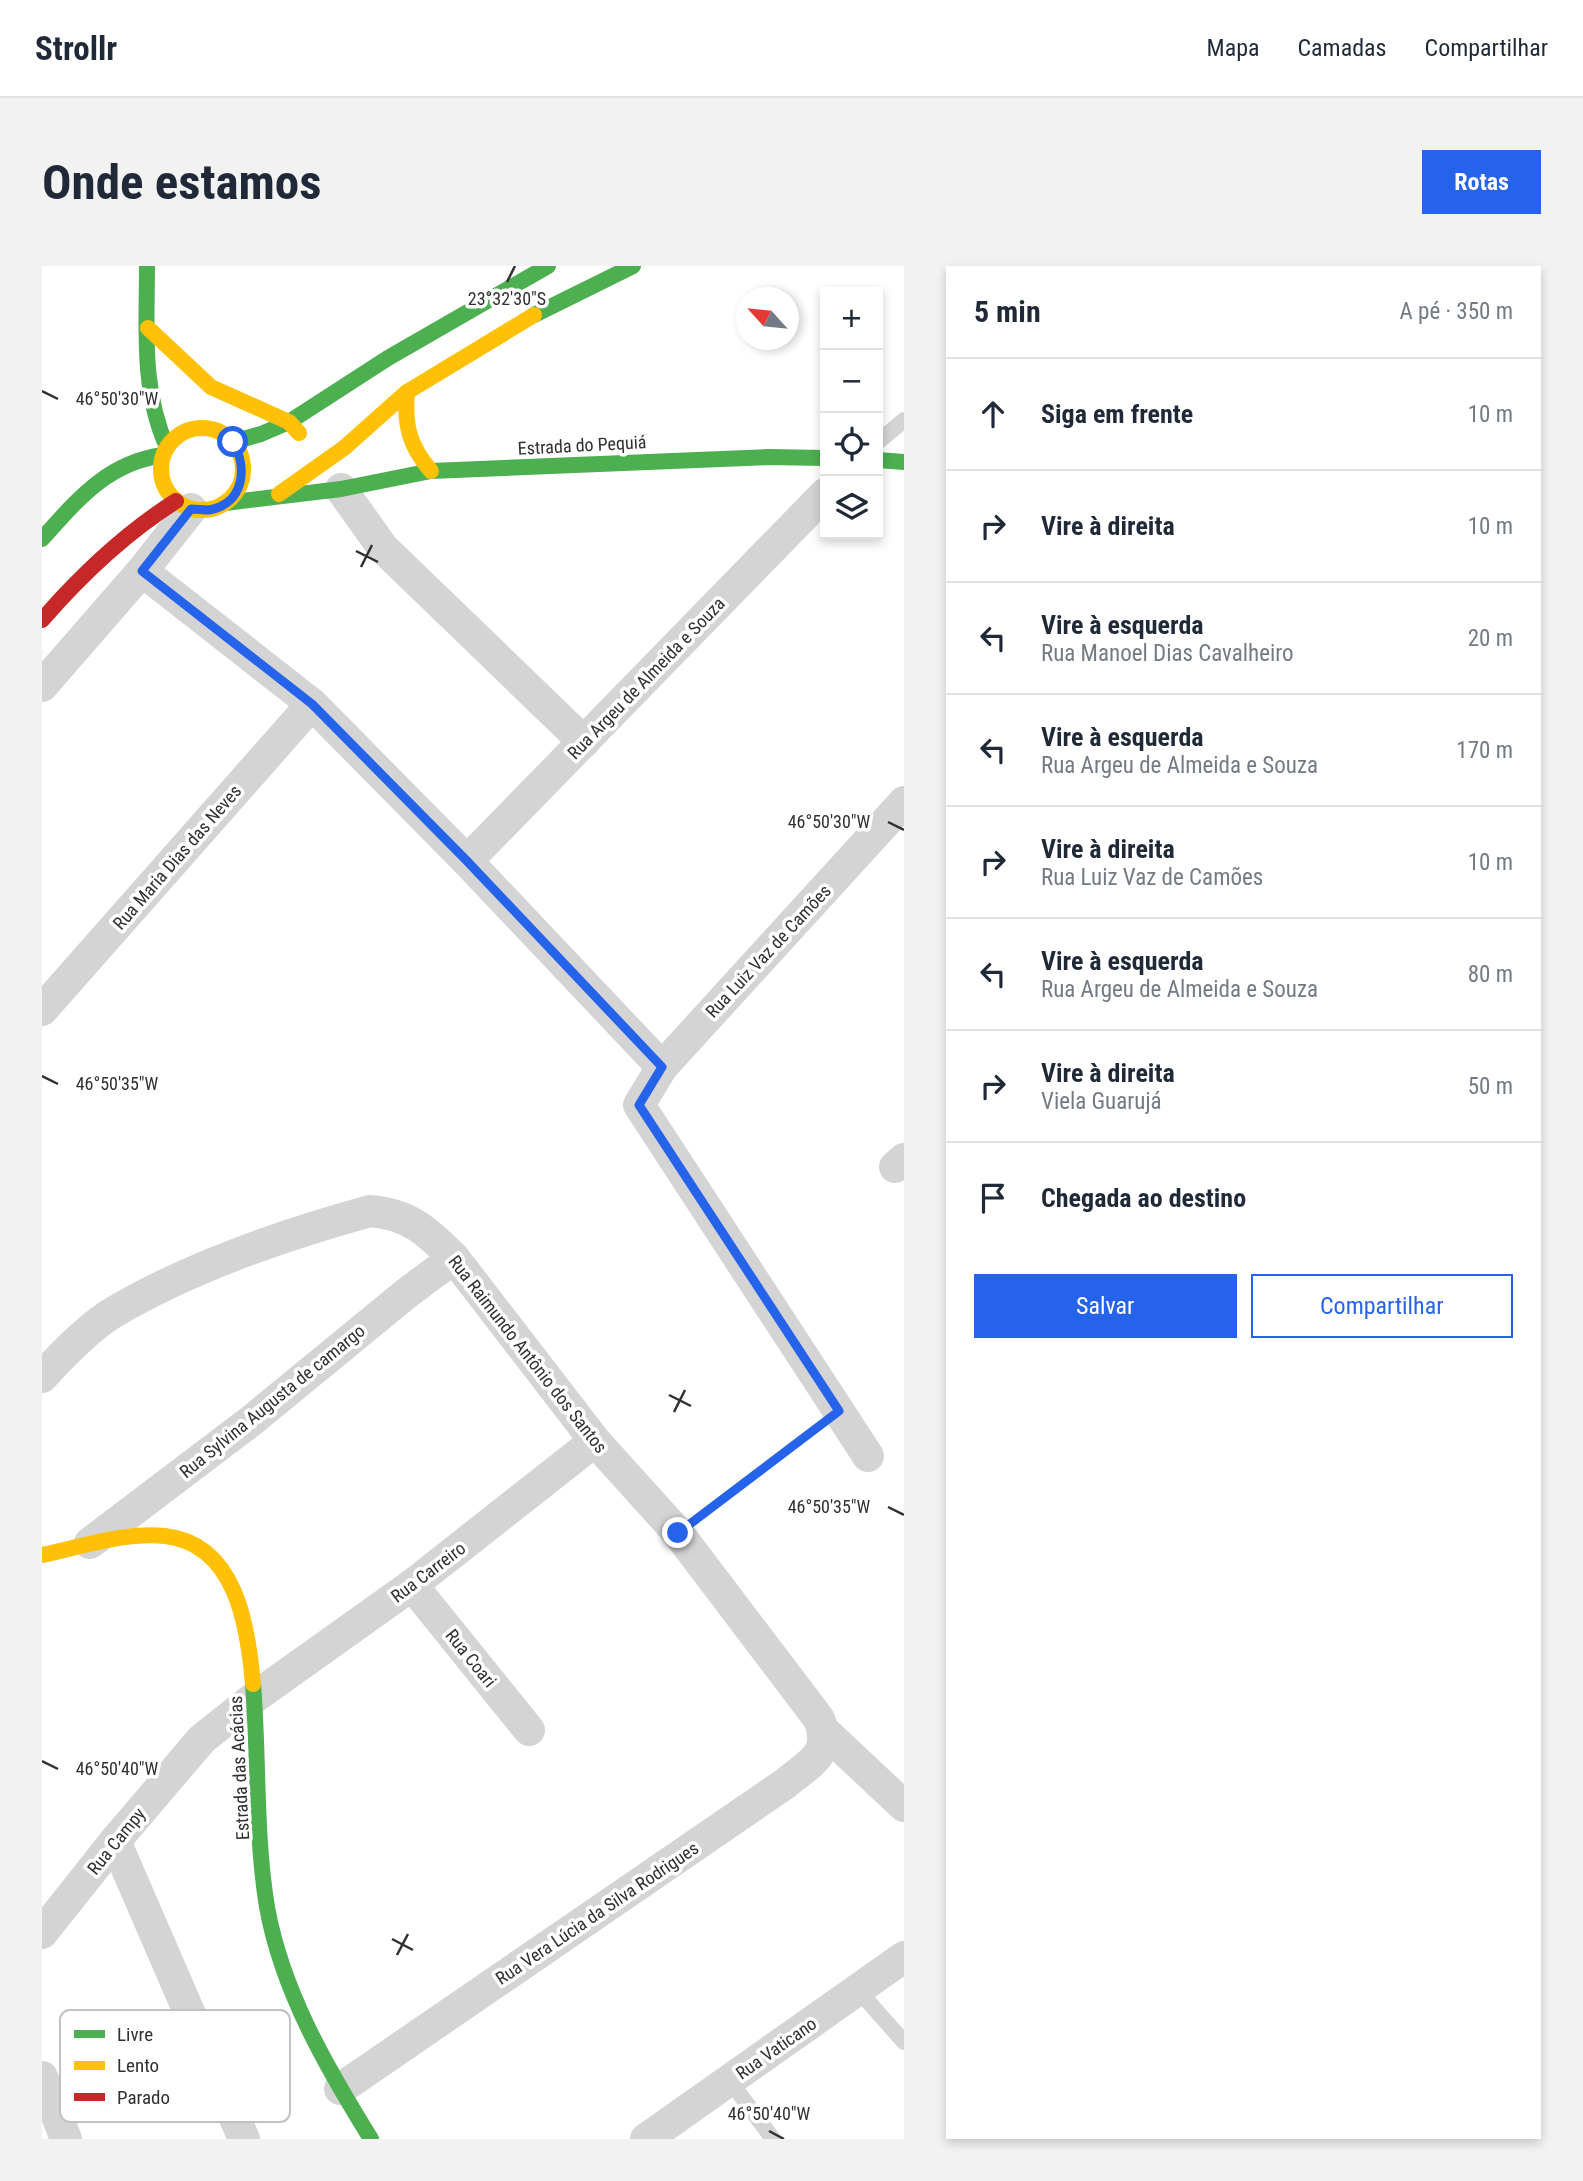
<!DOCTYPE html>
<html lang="pt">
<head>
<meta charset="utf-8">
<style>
  body { margin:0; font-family:"Roboto Condensed",sans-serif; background:#f2f2f3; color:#1f2937 }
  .controls { position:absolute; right:21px; top:21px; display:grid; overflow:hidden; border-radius:0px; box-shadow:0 4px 10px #0003 }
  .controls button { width:63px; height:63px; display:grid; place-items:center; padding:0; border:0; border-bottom:2px solid #e0e1e3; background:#fff; color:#1f2937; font:35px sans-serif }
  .compass { position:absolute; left:694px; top:21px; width:63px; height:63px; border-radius:50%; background:#fff; box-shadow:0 4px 10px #0003; rotate:297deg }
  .stop { position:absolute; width:21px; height:21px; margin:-16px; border:5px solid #2563eb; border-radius:50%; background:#fff }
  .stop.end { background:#2563eb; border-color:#fff; box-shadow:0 2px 7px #0008 }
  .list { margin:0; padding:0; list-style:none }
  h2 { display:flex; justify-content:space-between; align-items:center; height:91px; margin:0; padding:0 28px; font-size:30px }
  h2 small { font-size:23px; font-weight:400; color:#747a83 }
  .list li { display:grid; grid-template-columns:46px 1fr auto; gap:21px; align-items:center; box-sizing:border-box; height:112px; padding:0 28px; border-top:2px solid #e0e1e3 }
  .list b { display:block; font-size:26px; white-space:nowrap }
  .list p { margin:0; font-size:23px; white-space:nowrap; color:#747a83 }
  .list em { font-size:23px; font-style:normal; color:#747a83 }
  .actions { display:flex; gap:14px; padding:21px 28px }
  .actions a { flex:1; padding:16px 0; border:2px solid #2563eb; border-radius:0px; text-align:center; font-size:24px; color:#2563eb }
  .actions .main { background:#2563eb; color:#fff }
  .icon { flex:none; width:38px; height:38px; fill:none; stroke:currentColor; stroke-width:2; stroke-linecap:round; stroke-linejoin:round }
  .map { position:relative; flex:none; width:862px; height:1873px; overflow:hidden; border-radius:0px }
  header { display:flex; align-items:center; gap:42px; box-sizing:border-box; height:98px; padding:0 35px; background:#fff; border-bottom:2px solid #e0e1e3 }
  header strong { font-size:33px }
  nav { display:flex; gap:38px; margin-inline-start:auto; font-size:24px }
  .intro { display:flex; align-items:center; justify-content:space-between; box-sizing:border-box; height:168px; padding:0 42px }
  h1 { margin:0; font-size:49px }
  .button { padding:18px 32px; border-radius:0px; background:#2563eb; color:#fff; font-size:24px; font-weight:700 }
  main { display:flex; gap:42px; padding:0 42px }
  aside { flex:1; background:#fff; border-radius:0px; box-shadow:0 4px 10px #0003 }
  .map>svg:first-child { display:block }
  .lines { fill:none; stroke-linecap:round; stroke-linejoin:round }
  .path { stroke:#d4d4d4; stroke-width:4.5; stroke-dasharray:3.5 3.5; stroke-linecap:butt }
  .lane { stroke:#d4d4d4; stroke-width:16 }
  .street { stroke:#d4d4d4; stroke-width:32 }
  .fast { stroke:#4caf50; stroke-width:16 }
  .slow { stroke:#ffc107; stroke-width:16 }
  .jam { stroke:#c62828; stroke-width:16 }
  .route { stroke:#2563eb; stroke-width:9 }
  .ticks { fill:none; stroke:#303030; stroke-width:2.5 }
  .labels { text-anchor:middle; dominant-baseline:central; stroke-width:7; stroke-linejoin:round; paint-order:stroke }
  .street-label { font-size:18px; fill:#303030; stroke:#fff }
  .key { fill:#fff; stroke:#c1c1c1; stroke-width:2 }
  .key-label { font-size:19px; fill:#303030 }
  .ticks-label { font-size:18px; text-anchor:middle; fill:#303030; stroke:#fff; stroke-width:7; stroke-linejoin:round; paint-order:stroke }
</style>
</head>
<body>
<header>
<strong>Strollr</strong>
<nav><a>Mapa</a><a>Camadas</a><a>Compartilhar</a></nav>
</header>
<div class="intro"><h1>Onde estamos</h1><a class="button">Rotas</a></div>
<main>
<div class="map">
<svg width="862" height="1873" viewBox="0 0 862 1873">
  <rect width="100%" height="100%" fill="#fff"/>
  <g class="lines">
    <path class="path" d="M659,1249L775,1162"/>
    <g class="lane">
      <path d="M836,176L862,154"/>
      <path d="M816,1724L862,1776"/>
      <path d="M688,1815L731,1873"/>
    </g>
    <g class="street">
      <path d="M299,223L341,282L542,476"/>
      <path d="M100,305L270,438L425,595L620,801"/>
      <path d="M0,420L100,305L149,243"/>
      <path d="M425,595L783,228"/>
      <path d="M0,744L270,438"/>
      <path d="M853,901L862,893"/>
      <path d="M0,1111C20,1089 47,1061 72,1046C150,1000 241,969 328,945C367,948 385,965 412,992L553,1175L636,1267L777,1453C791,1488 768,1497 744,1517L298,1823"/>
      <path d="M826,1190L597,839L620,801L862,536"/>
      <path d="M48,1277L209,1155L365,1027L412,992"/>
      <path d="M370,1319L487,1464"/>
      <path d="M782,1465L862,1540"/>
      <path d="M73,1575L202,1873"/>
      <path d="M0,1667L73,1575L160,1473L213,1431L370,1319L553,1175"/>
      <path d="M0,1811L24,1873"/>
      <path d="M604,1873L862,1691"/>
    </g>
    <g class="fast">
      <path d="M105,0C105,61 99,124 125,181"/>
      <path d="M492,49L591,0"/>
      <path d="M191,176L219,168L247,156L346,92L506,0"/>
      <path d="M836,194L862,196"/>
      <path d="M183,237L299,223L389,205L727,191L783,192"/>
      <path d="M0,273C36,233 65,197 121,189"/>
      <path d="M211,1418C217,1492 213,1568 225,1641C240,1725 285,1802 329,1873"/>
    </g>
    <g class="slow">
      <path d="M106,62L169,121L247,156L257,167"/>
      <path d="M365,126C362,158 367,180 389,205"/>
      <circle cx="160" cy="203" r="41"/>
      <path d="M237,228L302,182L365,126L492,49"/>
      <path d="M0,1289C39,1281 82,1266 123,1270C194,1278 206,1360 211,1418"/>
    </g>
    <path class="jam" d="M0,354C40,308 82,268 134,235"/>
  </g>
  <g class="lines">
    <path class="route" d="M191,176C206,202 202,238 167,244C161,244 155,243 149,243L100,305L270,438L425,595L620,801L597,839L797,1145L636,1267"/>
  </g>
  <path class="ticks" d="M465,16L473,0M0,125L16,133M314,285L336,296M319,301L330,279M846,556L862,564M0,810L16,818M627,1129L649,1140M632,1146L643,1124M846,1241L862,1249M0,1495L16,1503M350,1673L371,1684M355,1689L366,1668M727,1865L742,1873"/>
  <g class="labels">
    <g class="street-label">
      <text transform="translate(540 179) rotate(-3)">Estrada do Pequiá</text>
      <text transform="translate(604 412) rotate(-46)">Rua Argeu de Almeida e Souza</text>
      <text transform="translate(135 591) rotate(-49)">Rua Maria Dias das Neves</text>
      <text transform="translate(726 685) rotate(-47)">Rua Luiz Vaz de Camões</text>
      <text transform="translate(486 1088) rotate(52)">Rua Raimundo Antônio dos Santos</text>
      <text transform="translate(230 1135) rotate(-39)">Rua Sylvina Augusta de camargo</text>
      <text transform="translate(386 1306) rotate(-37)">Rua Carreiro</text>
      <text transform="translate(429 1392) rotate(51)">Rua Coari</text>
      <text transform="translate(197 1502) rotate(-93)">Estrada das Acácias</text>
      <text transform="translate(74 1575) rotate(-51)">Rua Campy</text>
      <text transform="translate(555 1647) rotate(-34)">Rua Vera Lúcia da Silva Rodrigues</text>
      <text transform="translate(734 1782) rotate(-35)">Rua Vaticano</text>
    </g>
  </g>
  <rect x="18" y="1744" width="230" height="112" rx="10" class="key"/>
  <rect x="32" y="1764" width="31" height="8" fill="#4caf50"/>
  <rect x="32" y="1795" width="31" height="9" fill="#ffc107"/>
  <rect x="32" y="1827" width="31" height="8" fill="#c62828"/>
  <g class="key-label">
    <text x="75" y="1775">Livre</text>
    <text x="75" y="1806">Lento</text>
    <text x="75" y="1838">Parado</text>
  </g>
  <g class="ticks-label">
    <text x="465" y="39">23°32'30"S</text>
    <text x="75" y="139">46°50'30"W</text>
    <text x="787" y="562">46°50'30"W</text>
    <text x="75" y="824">46°50'35"W</text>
    <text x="787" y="1247">46°50'35"W</text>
    <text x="75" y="1509">46°50'40"W</text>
    <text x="727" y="1854">46°50'40"W</text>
  </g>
</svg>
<div class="controls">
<button>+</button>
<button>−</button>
<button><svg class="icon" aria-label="locate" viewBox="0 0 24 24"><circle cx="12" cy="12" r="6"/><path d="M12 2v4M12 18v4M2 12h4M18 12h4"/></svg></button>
<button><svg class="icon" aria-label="layers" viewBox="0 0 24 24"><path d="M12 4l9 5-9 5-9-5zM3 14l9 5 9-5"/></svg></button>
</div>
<svg class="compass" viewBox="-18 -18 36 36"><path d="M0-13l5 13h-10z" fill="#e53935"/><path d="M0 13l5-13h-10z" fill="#747a83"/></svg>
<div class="stop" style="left:191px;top:176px"></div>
<div class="stop end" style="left:636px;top:1267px"></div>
</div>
<aside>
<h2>5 min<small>A pé · 350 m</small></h2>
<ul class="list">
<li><svg class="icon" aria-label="ahead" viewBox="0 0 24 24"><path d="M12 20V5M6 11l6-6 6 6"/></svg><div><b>Siga em frente</b></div><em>10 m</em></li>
<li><svg class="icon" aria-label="right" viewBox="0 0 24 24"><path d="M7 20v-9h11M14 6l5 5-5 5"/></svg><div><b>Vire à direita</b></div><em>10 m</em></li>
<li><svg class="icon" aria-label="left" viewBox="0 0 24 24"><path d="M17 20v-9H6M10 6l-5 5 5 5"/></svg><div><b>Vire à esquerda</b><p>Rua Manoel Dias Cavalheiro</p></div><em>20 m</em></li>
<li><svg class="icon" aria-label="left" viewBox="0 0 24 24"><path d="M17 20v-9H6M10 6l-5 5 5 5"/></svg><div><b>Vire à esquerda</b><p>Rua Argeu de Almeida e Souza</p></div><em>170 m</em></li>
<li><svg class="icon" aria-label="right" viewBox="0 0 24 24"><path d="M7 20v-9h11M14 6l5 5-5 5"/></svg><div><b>Vire à direita</b><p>Rua Luiz Vaz de Camões</p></div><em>10 m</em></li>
<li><svg class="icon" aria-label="left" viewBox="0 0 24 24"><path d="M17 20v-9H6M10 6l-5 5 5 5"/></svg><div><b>Vire à esquerda</b><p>Rua Argeu de Almeida e Souza</p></div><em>80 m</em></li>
<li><svg class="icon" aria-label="right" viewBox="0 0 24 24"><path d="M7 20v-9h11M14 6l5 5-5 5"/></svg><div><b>Vire à direita</b><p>Viela Guarujá</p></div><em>50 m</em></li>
<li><svg class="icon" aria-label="arrive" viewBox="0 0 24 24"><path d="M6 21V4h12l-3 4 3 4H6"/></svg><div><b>Chegada ao destino</b></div></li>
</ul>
<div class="actions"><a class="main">Salvar</a><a>Compartilhar</a></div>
</aside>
</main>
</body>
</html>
